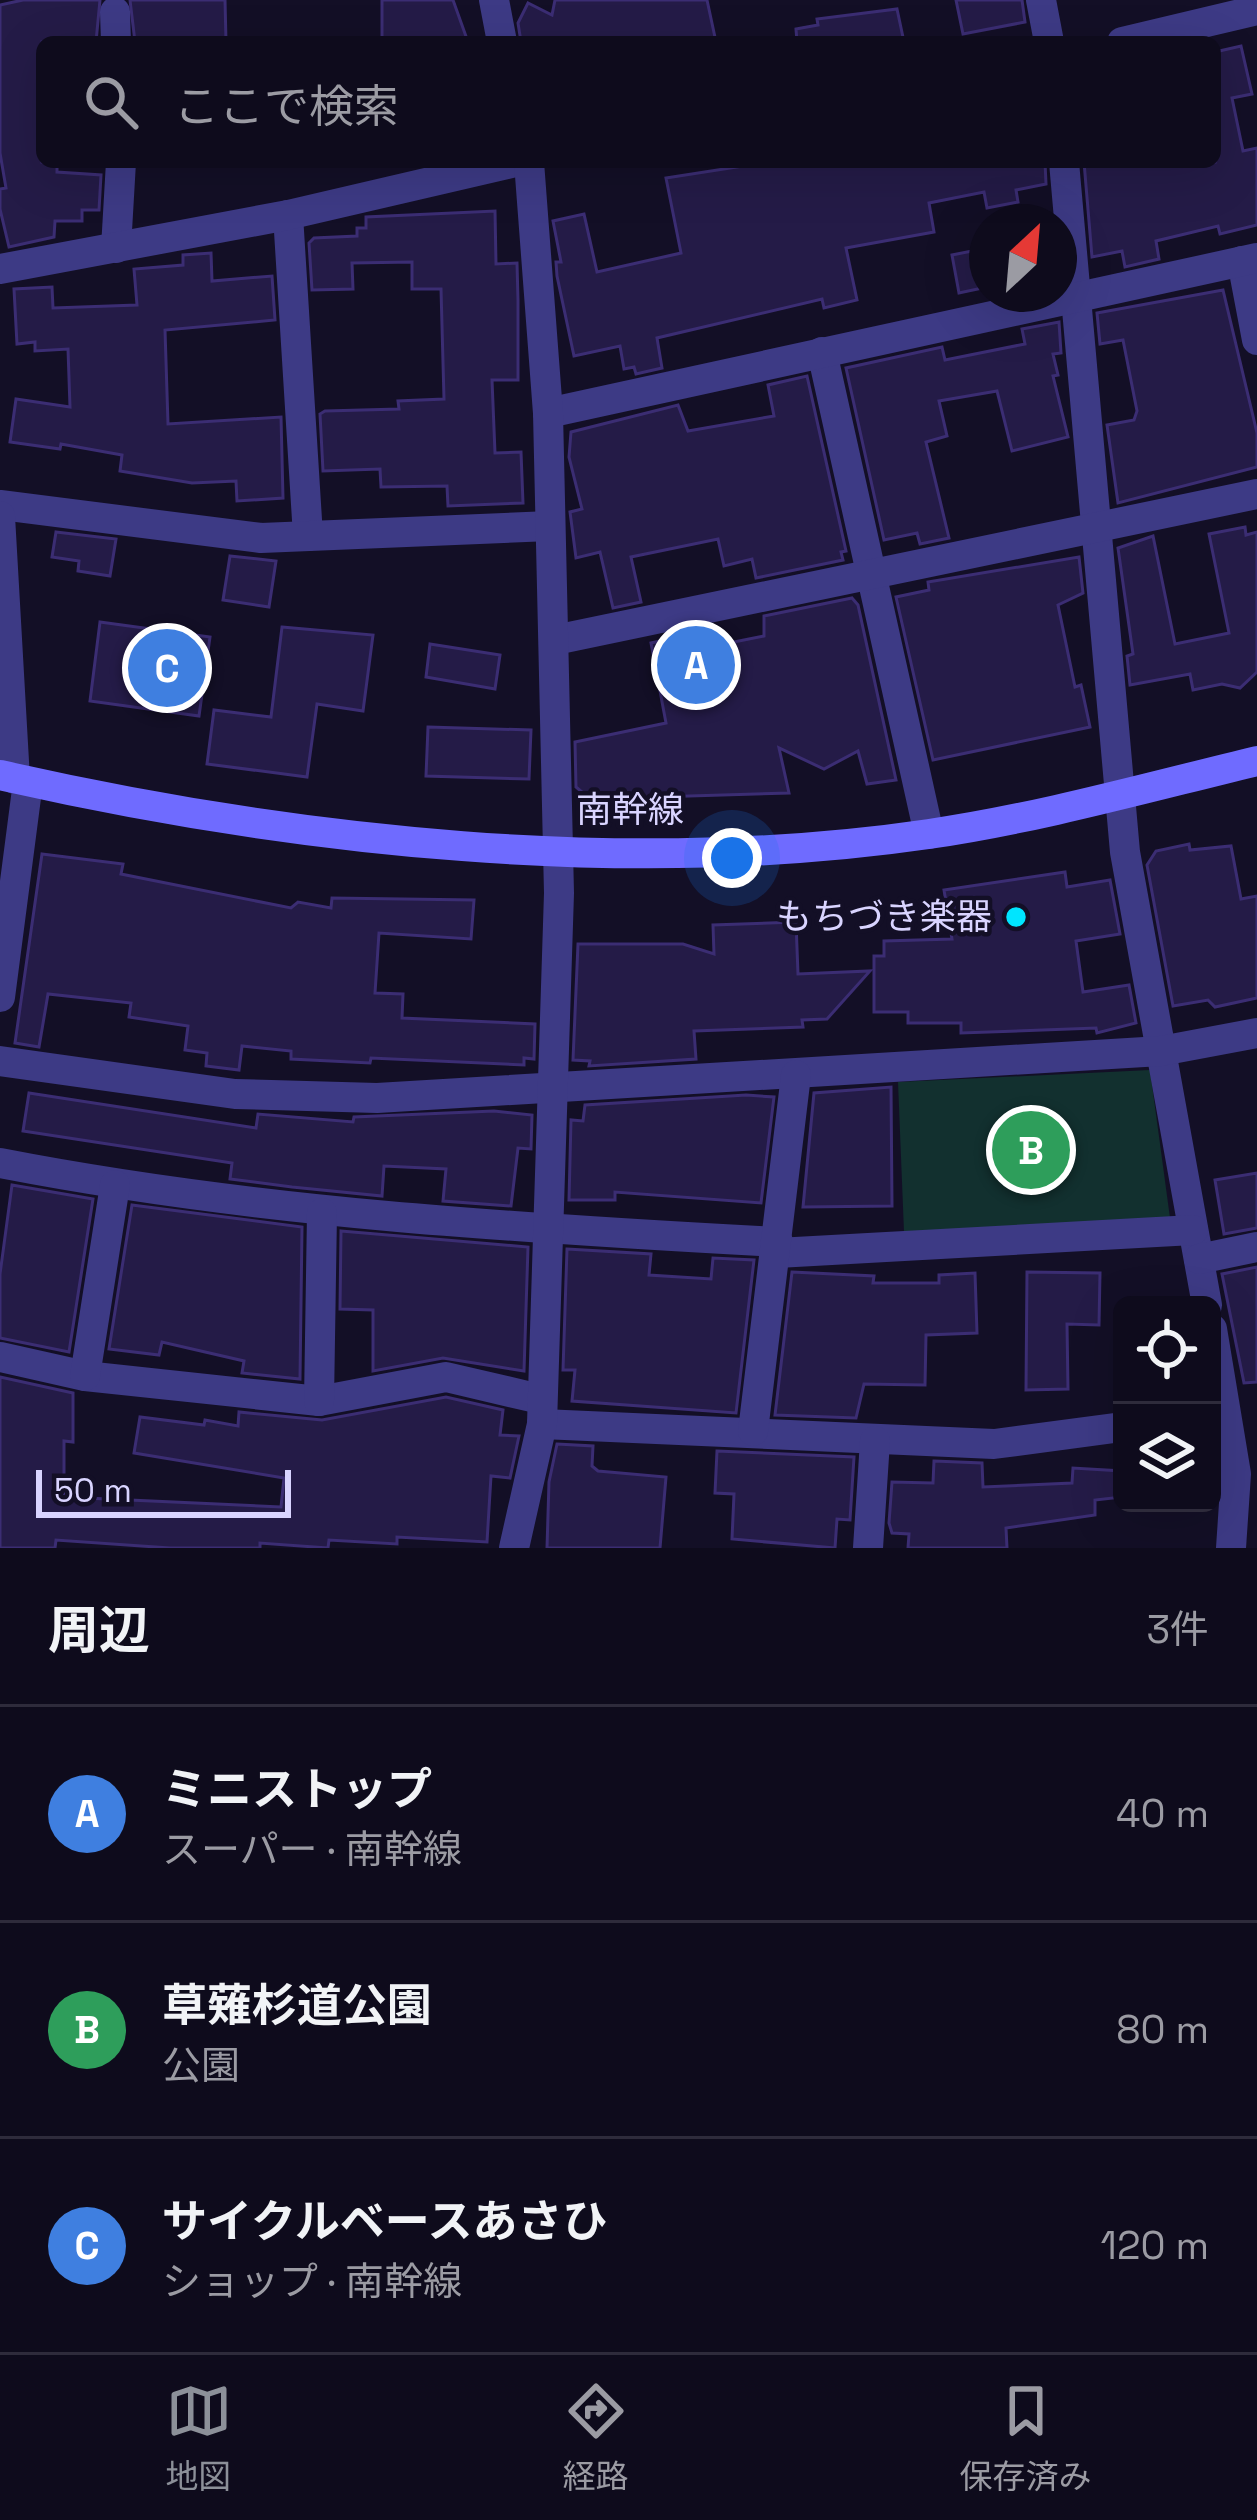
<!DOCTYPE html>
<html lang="ja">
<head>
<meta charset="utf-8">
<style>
  body { margin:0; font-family:"Space Grotesk","Noto Sans JP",sans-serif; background:#1c1929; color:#f1f3f6 }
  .controls { position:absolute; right:36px; bottom:36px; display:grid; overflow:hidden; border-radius:18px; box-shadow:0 12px 48px #0002 }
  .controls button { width:108px; height:108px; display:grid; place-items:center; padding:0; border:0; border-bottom:3px solid #2e2b3b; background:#0e0b1c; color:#f1f3f6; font:60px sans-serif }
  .compass { position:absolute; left:969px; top:204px; width:108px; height:108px; border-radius:50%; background:#0e0b1c; box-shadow:0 12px 48px #0002; rotate:26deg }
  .scale { position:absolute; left:36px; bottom:30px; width:255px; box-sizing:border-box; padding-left:12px; border:6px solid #d9d4ff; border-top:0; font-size:33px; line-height:42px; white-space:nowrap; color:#d9d4ff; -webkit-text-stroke:9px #130f26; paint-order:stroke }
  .you { position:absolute; left:732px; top:858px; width:42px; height:42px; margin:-30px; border:9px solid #fff; border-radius:50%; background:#1a73e8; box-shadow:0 0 0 18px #1a73e833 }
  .badge { display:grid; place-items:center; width:78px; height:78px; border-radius:50%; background:#8c9099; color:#fff; font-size:39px; font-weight:700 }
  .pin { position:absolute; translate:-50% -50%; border:6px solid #fff; box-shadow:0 3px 12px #0006 }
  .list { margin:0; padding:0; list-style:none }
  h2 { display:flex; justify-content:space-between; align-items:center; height:156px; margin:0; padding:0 48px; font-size:51px }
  h2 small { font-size:39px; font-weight:400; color:#9b9ba3 }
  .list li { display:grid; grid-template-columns:78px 1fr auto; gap:36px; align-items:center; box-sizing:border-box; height:216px; padding:0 48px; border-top:3px solid #2e2b3b }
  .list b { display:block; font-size:45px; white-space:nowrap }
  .list p { margin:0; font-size:39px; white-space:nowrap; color:#9b9ba3 }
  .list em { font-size:39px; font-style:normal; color:#9b9ba3 }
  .icon { flex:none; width:66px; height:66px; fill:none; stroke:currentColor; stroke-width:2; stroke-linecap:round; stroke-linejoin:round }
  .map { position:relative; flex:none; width:1257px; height:1548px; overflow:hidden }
  .search { position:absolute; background:#0e0b1c; box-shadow:0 12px 48px #0002; left:36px; right:36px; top:36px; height:132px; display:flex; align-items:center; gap:30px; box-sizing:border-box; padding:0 42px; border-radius:18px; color:#9b9ba3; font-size:45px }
  .sheet { height:804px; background:#0e0b1c }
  nav { display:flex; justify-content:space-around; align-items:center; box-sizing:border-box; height:168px; border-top:3px solid #2e2b3b; background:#0e0b1c; font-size:33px; color:#9b9ba3 }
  nav a { display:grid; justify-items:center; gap:6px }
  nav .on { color:#8c9099 }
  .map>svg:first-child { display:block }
  .green { fill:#12302f }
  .building { fill:#241b47; stroke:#3b2d73; stroke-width:3 }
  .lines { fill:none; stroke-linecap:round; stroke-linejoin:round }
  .street { stroke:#3d3a85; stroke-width:30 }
  .secondary { stroke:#6f6bff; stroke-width:30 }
  .poi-dot { fill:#00e5ff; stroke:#130f26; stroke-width:4.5 }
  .labels { text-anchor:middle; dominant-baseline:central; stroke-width:9; stroke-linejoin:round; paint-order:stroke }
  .street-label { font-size:36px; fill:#d9d4ff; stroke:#130f26 }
  .poi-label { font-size:36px; fill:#d9d4ff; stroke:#130f26; text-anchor:end }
</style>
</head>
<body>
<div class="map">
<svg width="1257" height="1548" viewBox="0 0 1257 1548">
  <rect width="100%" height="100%" fill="#130f26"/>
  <path class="green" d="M1150,1070L1170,1218L904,1232L898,1082Z"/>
  <g class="building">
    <path d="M23,0H100L96,42H42V162H57V172L101,175L99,210H82V221H55L54,237L9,247L0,209V189L6,188L0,153V5Z"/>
    <path d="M130,0H225L226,42H135Z"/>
    <path d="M382,0H453L468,42H382Z"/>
    <path d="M555,0H707L716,42H521L518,23L528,3L552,15Z"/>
    <path d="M956,0H1022L1025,22L963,34Z"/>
    <path d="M897,9L904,42H797L796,29L818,25L817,19Z"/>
    <path d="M1241,46L1252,94L1232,98L1243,151L1257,148V225L1220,234L1218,226L1156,241L1159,259L1125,267L1122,251L1092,257L1084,162H1215V52Z"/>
    <path d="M769,162H1045L1046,184L1016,190L1018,202L987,208L984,192L929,203L934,232L846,248L857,300L824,308L822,299L657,338L662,368L636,374L634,367L624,369L620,346L574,356L557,276L556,262H561L553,221L584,214L597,272L681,253L666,178Z"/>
    <path d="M495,211L496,264L517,263L518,300V380H492L495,453L521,452L523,503L448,506L447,486L381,487L380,469L323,471L320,414L325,411L399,409L398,401L444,399L441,289H412V262L352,263L353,289L312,290L309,243L314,238L357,236V228H366V217Z"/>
    <path d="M987,248V287L959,293L952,255Z"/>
    <path d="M211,253L212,281L272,276L275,320L165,330L168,424L281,417L283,498L237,501L236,481L192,483L120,471L122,455L61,444L60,449L10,442L16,399L70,407L68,349L35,351V342L17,344L14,289L52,287L53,308L137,305L134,269L183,265V255Z"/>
    <path d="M1223,290L1257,433V467L1118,503L1107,425L1134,420L1137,411L1123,340L1100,344L1097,313Z"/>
    <path d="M1059,322L1061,353L1053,354L1058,375L1053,376L1068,437L1012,451L997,391L939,401L947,436L926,442L949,538L920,544L917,533L884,540L846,368L942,347L945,360L1025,344L1022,329Z"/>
    <path d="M807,376L846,551L841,552L843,560L756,578L752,559L724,566L718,539L631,557L641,602L613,608L600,552L576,558L570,512L582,509L569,457L571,432L678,405L688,431L774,416L768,385Z"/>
    <path d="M1245,527L1246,535L1257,532V672L1240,688L1222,684L1193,690L1190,674L1130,685L1127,656L1133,654L1118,548L1153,536L1175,644L1229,633L1209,534Z"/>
    <path d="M56,532L116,539L110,576L78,571L79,561L52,557Z"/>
    <path d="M230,556L276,561L269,607L223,600Z"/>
    <path d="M1079,557L1083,593L1058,605L1075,687L1081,685L1090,727L933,760L896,597L929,590L928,582Z"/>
    <path d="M852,598L858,605L896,780L867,784L858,751L824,769L779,748L789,793L590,799L576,787L575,742L666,723L651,643L706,631L709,647L764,636V616Z"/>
    <path d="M100,622L210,637L199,716L90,701Z"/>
    <path d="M282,627L373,635L363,711L317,704L307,777L207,764L214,710L271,717Z"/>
    <path d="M430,644L500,655L495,689L426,677Z"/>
    <path d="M428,727L531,730L529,779L426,776Z"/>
    <path d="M1189,844L1190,850L1231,846L1241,899L1257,896V998L1215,1007L1208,1000L1173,1006L1147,865L1156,851Z"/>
    <path d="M42,854L123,864L121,874L291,908L298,902L331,908L332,898L474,900L471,939L379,933L375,993L403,994L402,1018L535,1024L534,1059L524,1058V1065L371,1058L370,1063L291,1059V1051L242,1046L239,1070L206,1066L207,1053L185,1050L188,1026L129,1017L131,1003L48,994L39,1047L15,1043Z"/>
    <path d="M1065,872L1067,887L1110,880L1120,934L1076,941L1083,992L1129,985L1136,1023L1097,1033L1096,1028L961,1033V1023H908V1012H874V956H884V941L952,939L944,890Z"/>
    <path d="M796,922L798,974L870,971L827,1019L802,1020L803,1027L694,1031L696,1059L589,1066L590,1061L573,1060L578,944H683L714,954L713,925Z"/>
    <path d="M891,1087L892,1206L803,1207L814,1093Z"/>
    <path d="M29,1093L256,1128L258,1114L353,1122L354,1117L494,1111L532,1115L531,1149L518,1148L511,1206L443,1201L446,1169L384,1166L382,1196L292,1187L230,1179L232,1163L23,1131Z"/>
    <path d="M746,1095L774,1097L761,1203L615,1192V1200H569L571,1120L583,1121L585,1105Z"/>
    <path d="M1257,1173V1228L1224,1234L1215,1180Z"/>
    <path d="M12,1185L93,1199L69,1352L0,1338V1274Z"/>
    <path d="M132,1205L302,1227L300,1379L242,1373L244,1361L162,1342L159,1355L109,1349Z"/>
    <path d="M341,1231L528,1247L524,1371L443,1358L373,1371V1310L340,1309Z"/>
    <path d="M567,1249L651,1254L649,1275L711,1279L713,1258L754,1260L736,1413L572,1401L575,1370H563Z"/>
    <path d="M1257,1267V1382L1244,1383L1222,1274Z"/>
    <path d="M792,1272L874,1276L873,1283H939V1275L975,1273L977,1333L926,1335L925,1385L864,1384L856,1418L775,1415Z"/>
    <path d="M1027,1272L1100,1273L1099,1325L1067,1324L1068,1389L1026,1390Z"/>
    <path d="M0,1377L73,1393V1442L64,1441V1497L281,1507L284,1478L134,1453L140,1417L204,1425L205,1420L238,1426L239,1412L322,1420L446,1397L503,1410L500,1435L519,1436L510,1478L491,1476L487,1542L397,1537V1544L329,1540L328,1548L260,1543V1548H170L56,1540L55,1548H0Z"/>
    <path d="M557,1444L593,1446L592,1466L598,1471L666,1477L660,1548H547L549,1482Z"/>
    <path d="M717,1451L854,1457L850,1520L837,1519L835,1548L732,1539L734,1494L715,1493Z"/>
    <path d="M934,1461L982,1463L983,1487L1072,1483L1073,1468L1122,1471V1497L1095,1500V1515L1006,1528L1007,1548H908L909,1534L892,1533L889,1523L892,1482L933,1483Z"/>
  </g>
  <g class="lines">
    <g class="street">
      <path d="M494,0L502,42"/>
      <path d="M1041,0L1049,42"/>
      <path d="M115,12L116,42"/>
      <path d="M1122,42L1257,10"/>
      <path d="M1064,162L1125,852L1207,1305"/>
      <path d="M288,215L308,536"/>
      <path d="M116,248L121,162"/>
      <path d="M1242,261L1257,340"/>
      <path d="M0,269L288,215L516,162"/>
      <path d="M822,352L929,834"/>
      <path d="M548,413L1257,258"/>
      <path d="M0,505L261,538L550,526"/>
      <path d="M0,516L15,779"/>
      <path d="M555,640L1257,494"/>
      <path d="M0,997L28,782"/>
      <path d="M0,1061L235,1094L377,1098L1161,1051L1257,1033"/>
      <path d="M0,1163C257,1213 517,1228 778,1242"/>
      <path d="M777,1253L1193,1230"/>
      <path d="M1199,1259L1257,1247"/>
      <path d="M1212,1329L1236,1474L1231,1548"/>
      <path d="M0,1357L85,1376L319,1401L446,1377L540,1399"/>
      <path d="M85,1376L115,1185"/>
      <path d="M319,1401L322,1213"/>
      <path d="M542,1424L994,1444L1122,1427"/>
      <path d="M753,1431L796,1075"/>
      <path d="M514,1548L542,1424L559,893L548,413L529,162"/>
      <path d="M868,1548L875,1441"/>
    </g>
    <path class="secondary" d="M0,775C296,842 628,878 929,834C1039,818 1149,787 1257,761"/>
  </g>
  <circle class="poi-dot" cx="1016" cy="917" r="12"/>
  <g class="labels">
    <g class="street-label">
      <text x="630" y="810">南幹線</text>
    </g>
    <g class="poi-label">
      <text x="992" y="917">もちづき楽器</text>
    </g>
  </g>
</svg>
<div class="controls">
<button><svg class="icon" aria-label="locate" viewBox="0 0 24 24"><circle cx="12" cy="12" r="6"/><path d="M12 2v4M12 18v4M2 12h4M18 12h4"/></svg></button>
<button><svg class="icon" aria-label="layers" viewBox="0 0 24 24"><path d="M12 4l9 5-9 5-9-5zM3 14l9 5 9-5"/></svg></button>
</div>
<svg class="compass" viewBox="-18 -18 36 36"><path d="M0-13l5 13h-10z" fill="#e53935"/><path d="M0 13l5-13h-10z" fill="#9b9ba3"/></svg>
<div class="scale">50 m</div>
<div class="you"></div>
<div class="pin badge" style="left:696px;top:665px;background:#3f7fe0">A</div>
<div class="pin badge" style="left:1031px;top:1150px;background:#2e9e5b">B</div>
<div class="pin badge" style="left:167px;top:668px;background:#3f7fe0">C</div>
<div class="search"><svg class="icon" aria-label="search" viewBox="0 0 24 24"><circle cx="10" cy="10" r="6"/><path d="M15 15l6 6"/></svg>ここで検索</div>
</div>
<section class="sheet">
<h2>周辺<small>3件</small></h2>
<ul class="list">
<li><span class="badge" style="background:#3f7fe0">A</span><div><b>ミニストップ</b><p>スーパー · 南幹線</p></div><em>40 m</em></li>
<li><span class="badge" style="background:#2e9e5b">B</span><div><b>草薙杉道公園</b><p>公園</p></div><em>80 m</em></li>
<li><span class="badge" style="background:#3f7fe0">C</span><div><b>サイクルベースあさひ</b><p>ショップ · 南幹線</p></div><em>120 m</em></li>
</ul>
</section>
<nav>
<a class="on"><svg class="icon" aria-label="map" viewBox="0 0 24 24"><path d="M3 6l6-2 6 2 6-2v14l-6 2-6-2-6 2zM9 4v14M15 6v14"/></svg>地図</a>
<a><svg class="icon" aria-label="directions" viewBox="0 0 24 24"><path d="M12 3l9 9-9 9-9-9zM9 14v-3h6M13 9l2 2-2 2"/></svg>経路</a>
<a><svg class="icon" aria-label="saved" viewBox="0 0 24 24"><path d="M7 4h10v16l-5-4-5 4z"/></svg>保存済み</a>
</nav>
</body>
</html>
